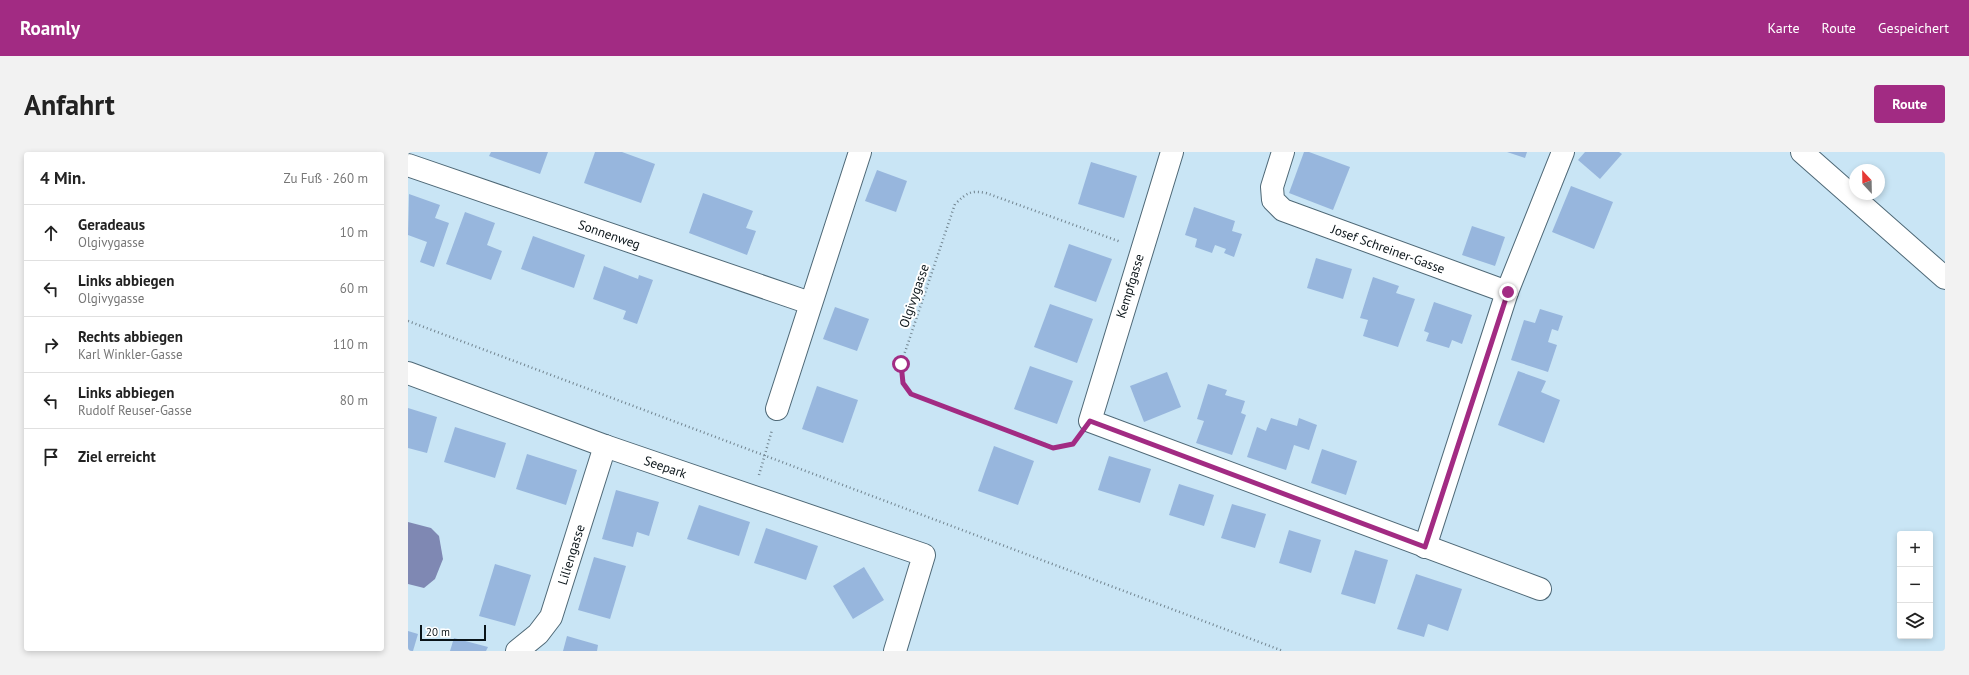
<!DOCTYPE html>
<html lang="de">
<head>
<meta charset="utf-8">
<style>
  body { margin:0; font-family:"PT Sans",sans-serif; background:#f2f2f2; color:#222 }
  .controls { position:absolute; right:12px; bottom:12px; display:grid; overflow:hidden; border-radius:4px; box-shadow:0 2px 6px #0003 }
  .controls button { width:36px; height:36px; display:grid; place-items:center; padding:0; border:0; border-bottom:1px solid #e0e0e0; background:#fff; color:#222; font:20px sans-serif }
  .compass { position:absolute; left:1441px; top:12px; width:36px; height:36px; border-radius:50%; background:#fff; box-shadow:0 2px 6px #0003; rotate:338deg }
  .scale { position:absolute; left:12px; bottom:10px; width:66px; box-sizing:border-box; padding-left:4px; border:2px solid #0a1419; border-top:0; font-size:11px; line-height:14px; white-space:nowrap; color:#0a1419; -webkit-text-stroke:3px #fff; paint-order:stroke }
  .stop { position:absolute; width:12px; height:12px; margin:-9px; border:3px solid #a22b83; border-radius:50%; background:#fff }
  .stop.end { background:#a22b83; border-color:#fff; box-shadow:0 1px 4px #0008 }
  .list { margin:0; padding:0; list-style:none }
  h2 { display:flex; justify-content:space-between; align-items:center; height:52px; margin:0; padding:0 16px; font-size:17px }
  h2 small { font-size:13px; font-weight:400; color:#767676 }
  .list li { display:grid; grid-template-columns:26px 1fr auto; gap:12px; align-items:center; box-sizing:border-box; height:56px; padding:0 16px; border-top:1px solid #e0e0e0 }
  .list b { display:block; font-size:15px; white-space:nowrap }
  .list p { margin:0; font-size:13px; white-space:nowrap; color:#767676 }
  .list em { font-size:13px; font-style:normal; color:#767676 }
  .icon { flex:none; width:22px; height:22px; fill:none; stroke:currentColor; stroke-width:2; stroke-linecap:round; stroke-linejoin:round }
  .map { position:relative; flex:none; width:1537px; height:499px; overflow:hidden; border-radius:4px }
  header { display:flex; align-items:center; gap:24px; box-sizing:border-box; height:56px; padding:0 20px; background:#a22b83; color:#fff }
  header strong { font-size:19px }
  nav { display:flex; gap:22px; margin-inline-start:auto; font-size:14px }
  .intro { display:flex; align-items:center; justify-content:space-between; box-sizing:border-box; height:96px; padding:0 24px }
  h1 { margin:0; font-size:28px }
  .button { padding:10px 18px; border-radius:4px; background:#a22b83; color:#fff; font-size:14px; font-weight:700 }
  main { display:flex; gap:24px; padding:0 24px }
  aside { flex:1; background:#fff; border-radius:4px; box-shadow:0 2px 6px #0003 }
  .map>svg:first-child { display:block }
  .water { fill:#7f88b3 }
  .building { fill:#97b6dd }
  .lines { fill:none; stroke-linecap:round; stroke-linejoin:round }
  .minor-casing { stroke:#4f6977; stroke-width:24 }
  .secondary-casing { stroke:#4f6977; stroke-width:24 }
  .path { stroke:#71848f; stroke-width:2.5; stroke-dasharray:1 3; stroke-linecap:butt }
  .minor { stroke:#fff; stroke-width:22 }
  .secondary { stroke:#fff; stroke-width:22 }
  .route { stroke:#a22b83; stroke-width:5 }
  .labels { text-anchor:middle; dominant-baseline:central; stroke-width:4; stroke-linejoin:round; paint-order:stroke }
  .street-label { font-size:13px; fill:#0a1419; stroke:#fff }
</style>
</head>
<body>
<header>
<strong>Roamly</strong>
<nav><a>Karte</a><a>Route</a><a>Gespeichert</a></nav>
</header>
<div class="intro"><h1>Anfahrt</h1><a class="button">Route</a></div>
<main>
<aside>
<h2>4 Min.<small>Zu Fuß · 260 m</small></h2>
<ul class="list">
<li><svg class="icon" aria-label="ahead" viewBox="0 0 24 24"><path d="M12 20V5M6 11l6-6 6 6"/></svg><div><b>Geradeaus</b><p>Olgivygasse</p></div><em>10 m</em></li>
<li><svg class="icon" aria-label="left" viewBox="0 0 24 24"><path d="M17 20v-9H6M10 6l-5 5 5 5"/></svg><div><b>Links abbiegen</b><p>Olgivygasse</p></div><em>60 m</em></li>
<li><svg class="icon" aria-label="right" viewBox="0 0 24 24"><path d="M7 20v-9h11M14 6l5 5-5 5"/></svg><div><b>Rechts abbiegen</b><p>Karl Winkler-Gasse</p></div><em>110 m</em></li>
<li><svg class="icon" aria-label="left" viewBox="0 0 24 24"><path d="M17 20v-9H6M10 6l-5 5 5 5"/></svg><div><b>Links abbiegen</b><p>Rudolf Reuser-Gasse</p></div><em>80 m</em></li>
<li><svg class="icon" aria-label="arrive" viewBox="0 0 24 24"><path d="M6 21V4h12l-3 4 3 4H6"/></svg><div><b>Ziel erreicht</b></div></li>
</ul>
</aside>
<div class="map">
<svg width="1537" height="499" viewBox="0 0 1537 499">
  <rect width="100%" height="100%" fill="#c9e5f5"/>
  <path class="water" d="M0,370L23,376L31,384L35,407L27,427L16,436L0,432Z"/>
  <g class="building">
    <path d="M83,0H140L132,22L81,4Z"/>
    <path d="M187,0H214L247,12L233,51L176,31Z"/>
    <path d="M896,0H901L942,15L925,58L881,41Z"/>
    <path d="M1099,0H1119L1117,6Z"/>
    <path d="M1177,0H1211L1214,2L1192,27L1170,8Z"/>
    <path d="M683,10L729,24L716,66L670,52Z"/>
    <path d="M469,18L499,29L488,60L457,49Z"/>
    <path d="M1163,34L1205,50L1186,97L1144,80Z"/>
    <path d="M295,41L345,59L338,76L348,79L339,103L281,81Z"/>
    <path d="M1,42L32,53L27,66L41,71L26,115L12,110L19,90L0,83Z"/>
    <path d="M786,55L827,69L824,79L834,82L826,105L816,101L818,97L807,93L804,101L787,95L789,87L777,83Z"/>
    <path d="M57,60L87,71L79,93L94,99L83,128L38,112Z"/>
    <path d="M1064,74L1097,85L1087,114L1054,103Z"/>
    <path d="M125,84L177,103L166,136L113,117Z"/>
    <path d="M661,92L704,107L688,150L646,135Z"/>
    <path d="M908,106L944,117L935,147L899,136Z"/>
    <path d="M196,114L230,127L231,123L245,128L229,172L215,167L218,159L185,147Z"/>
    <path d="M965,125L991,134L988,141L1007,147L990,195L955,184L960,168L952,166Z"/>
    <path d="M1026,150L1064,163L1054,192L1044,188L1041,196L1018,189L1021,181L1016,179Z"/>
    <path d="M642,152L685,167L669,211L626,195Z"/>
    <path d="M427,155L461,167L449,199L415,187Z"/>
    <path d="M1132,157L1155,164L1150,179L1144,177L1140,190L1149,193L1140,220L1103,208L1116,168L1127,171Z"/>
    <path d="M622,214L665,229L649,272L606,257Z"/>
    <path d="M1110,219L1138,229L1133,240L1152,248L1136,291L1090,273Z"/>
    <path d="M759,220L773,255L736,270L722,234Z"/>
    <path d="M800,232L819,238L817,243L837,249L833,261L838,263L824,303L788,291L796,269L789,267Z"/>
    <path d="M409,234L450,248L435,291L394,277Z"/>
    <path d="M0,256L29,265L19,301L0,296Z"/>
    <path d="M863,266L889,274L891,266L909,273L901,298L886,293L878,318L839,305L849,275L858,279Z"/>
    <path d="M47,275L98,291L87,326L36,310Z"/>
    <path d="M586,294L626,309L610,353L570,339Z"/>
    <path d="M914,297L949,309L938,343L903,331Z"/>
    <path d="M119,302L169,318L158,353L108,337Z"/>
    <path d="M701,304L743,317L732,351L690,338Z"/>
    <path d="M771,332L806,343L796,374L761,363Z"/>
    <path d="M208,338L251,350L241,384L229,380L225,395L194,387Z"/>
    <path d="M824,352L858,362L847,396L813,386Z"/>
    <path d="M291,353L342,370L331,404L279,387Z"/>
    <path d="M358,376L410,394L398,428L346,411Z"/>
    <path d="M881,378L913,388L903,421L871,411Z"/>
    <path d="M947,398L980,408L967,452L933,442Z"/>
    <path d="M186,405L218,414L202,467L170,458Z"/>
    <path d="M87,412L123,423L107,474L71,464Z"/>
    <path d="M456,415L476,448L445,467L425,434Z"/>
    <path d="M1008,422L1054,437L1040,479L1020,472L1016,485L989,477Z"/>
    <path d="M0,479L10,482L5,499H0Z"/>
    <path d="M159,484L190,493L189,499H155Z"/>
    <path d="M46,486L80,495L78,499H42Z"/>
  </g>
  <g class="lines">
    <g class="minor-casing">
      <g id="minor">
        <path d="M764,0L682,269L1132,437"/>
        <path id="s1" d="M875,0L864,35L865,48L875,58L1099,140"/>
        <path id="s2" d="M0,13L402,151"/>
        <path id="s3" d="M0,221L197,294L516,403L487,499"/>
        <path d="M369,257L452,0"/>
        <path d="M1017,395L1099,140L1155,0"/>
        <path id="s4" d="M109,499L130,482L143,465L197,294"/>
      </g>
    </g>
    <g class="secondary-casing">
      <path id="secondary" d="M1394,0L1537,126"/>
    </g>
    <g class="path">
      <path d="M0,169L875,499"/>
      <path d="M670,286L665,292L645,295L503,242L495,231L493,212L547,52C559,41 562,38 578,41L713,90"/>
      <path d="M351,323L364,278"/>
    </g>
    <use href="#minor" class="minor"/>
    <use href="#secondary" class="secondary"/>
  </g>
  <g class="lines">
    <path class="route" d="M493,212L495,231L503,242L645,296L665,292L682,269L1017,395L1100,140"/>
  </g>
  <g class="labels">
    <g class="street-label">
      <text stroke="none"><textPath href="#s2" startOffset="213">Sonnenweg</textPath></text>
      <text stroke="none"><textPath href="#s1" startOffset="176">Josef Schreiner-Gasse</textPath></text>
      <text transform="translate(722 134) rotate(-73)">Kempfgasse</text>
      <text transform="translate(506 144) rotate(-71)">Olgivygasse</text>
      <text stroke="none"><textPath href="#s3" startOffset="274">Seepark</textPath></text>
      <text stroke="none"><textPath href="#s4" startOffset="114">Liliengasse</textPath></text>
    </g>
  </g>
</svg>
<div class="controls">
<button>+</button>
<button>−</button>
<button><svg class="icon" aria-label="layers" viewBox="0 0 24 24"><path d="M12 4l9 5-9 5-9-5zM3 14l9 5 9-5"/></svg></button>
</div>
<svg class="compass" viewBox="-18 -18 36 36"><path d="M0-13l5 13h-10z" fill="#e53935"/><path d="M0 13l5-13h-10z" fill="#767676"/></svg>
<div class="scale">20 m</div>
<div class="stop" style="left:493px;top:212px"></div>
<div class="stop end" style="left:1100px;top:140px"></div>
</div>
</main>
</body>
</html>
